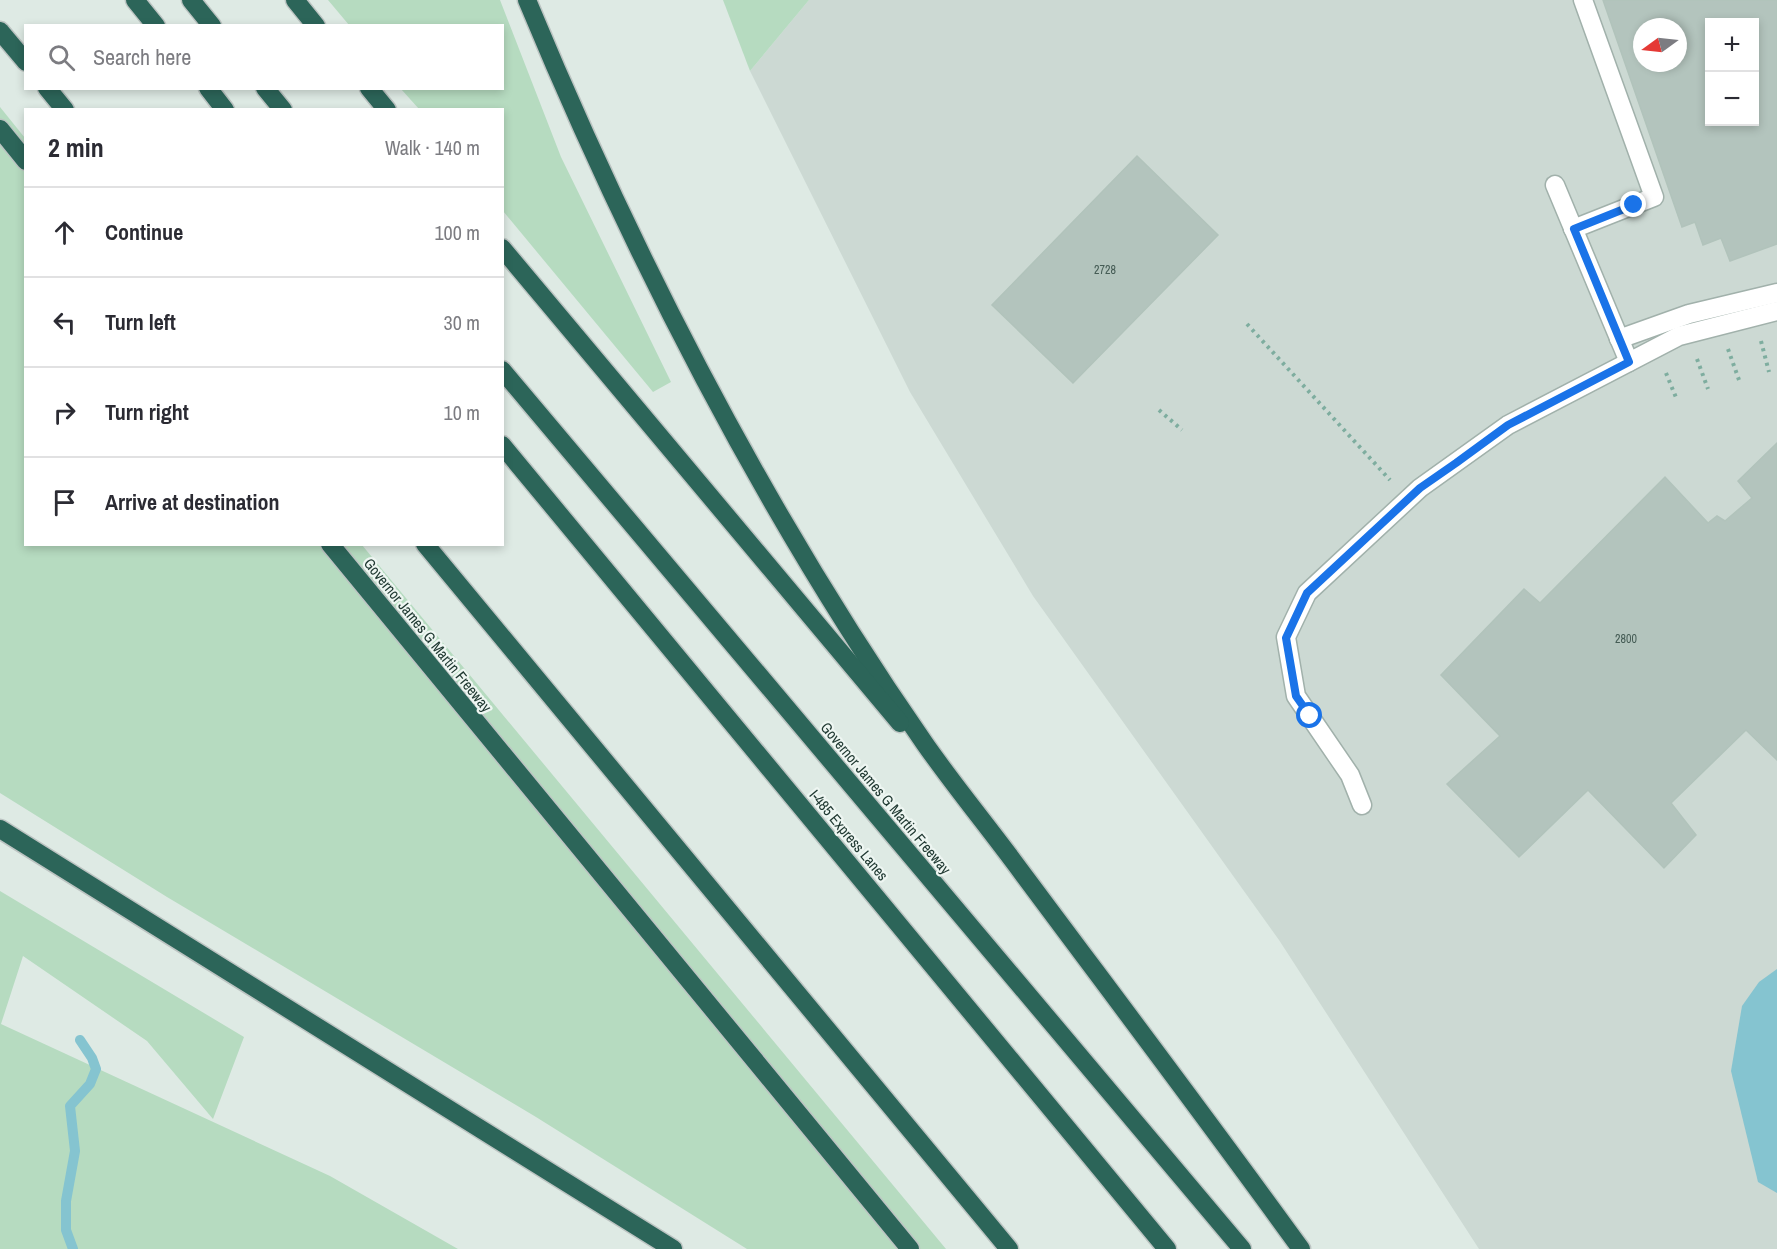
<!DOCTYPE html>
<html lang="en">
<head>
<meta charset="utf-8">
<style>
  body { margin:0; font-family:"Archivo Narrow",sans-serif; background:#f7f7f7; color:#2b2b33 }
  .controls { position:absolute; right:18px; top:18px; display:grid; overflow:hidden; border-radius:0px; box-shadow:0 3px 9px #0003 }
  .controls button { width:54px; height:54px; display:grid; place-items:center; padding:0; border:0; border-bottom:2px solid #e1e1e2; background:#fff; color:#2b2b33; font:30px sans-serif }
  .compass { position:absolute; left:1633px; top:18px; width:54px; height:54px; border-radius:50%; background:#fff; box-shadow:0 3px 9px #0003; rotate:255deg }
  .stop { position:absolute; width:18px; height:18px; margin:-14px; border:4px solid #1a73e8; border-radius:50%; background:#fff }
  .stop.end { background:#1a73e8; border-color:#fff; box-shadow:0 2px 6px #0008 }
  .list { margin:0; padding:0; list-style:none }
  h2 { display:flex; justify-content:space-between; align-items:center; height:78px; margin:0; padding:0 24px; font-size:26px }
  h2 small { font-size:20px; font-weight:400; color:#7c7c81 }
  .list li { display:grid; grid-template-columns:39px 1fr auto; gap:18px; align-items:center; box-sizing:border-box; height:90px; padding:0 24px; border-top:2px solid #e1e1e2 }
  .list b { display:block; font-size:22px; white-space:nowrap }
  .list em { font-size:20px; font-style:normal; color:#7c7c81 }
  .icon { flex:none; width:33px; height:33px; fill:none; stroke:currentColor; stroke-width:2; stroke-linecap:round; stroke-linejoin:round }
  .map { position:relative; flex:none; width:1777px; height:1249px; overflow:hidden }
  .search { position:absolute; background:#fff; box-shadow:0 3px 9px #0003; left:24px; top:24px; width:480px; height:66px; display:flex; align-items:center; gap:15px; box-sizing:border-box; padding:0 21px; border-radius:0px; color:#7c7c81; font-size:22px }
  .panel { position:absolute; background:#fff; box-shadow:0 3px 9px #0003; left:24px; top:108px; width:480px; height:438px; border-radius:0px }
  .map>svg:first-child { display:block }
  .built { fill:#ccd9d3; fill-rule:evenodd }
  .green { fill:#b6dbc0 }
  .water { fill:#85c4d0 }
  .lines { fill:none; stroke-linecap:round; stroke-linejoin:round }
  .stream { stroke:#85c4d0; stroke-width:10 }
  .building { fill:#b3c4bd; stroke:#b1c3bb; stroke-width:1.5; fill-rule:evenodd }
  .minor-casing { stroke:#a1b1ab; stroke-width:21 }
  .highway-casing { stroke:#bcc4c2; stroke-width:21 }
  .path { stroke:#7ead9f; stroke-width:4; stroke-dasharray:3 4.5; stroke-linecap:butt }
  .minor { stroke:#fff; stroke-width:18 }
  .highway { stroke:#2c6559; stroke-width:18 }
  .route { stroke:#1a73e8; stroke-width:8 }
  .labels { text-anchor:middle; dominant-baseline:central; stroke-width:4.5; stroke-linejoin:round; paint-order:stroke }
  .number-label { font-size:12px; fill:#455c55 }
  .street-label { font-size:15px; fill:#203932; stroke:#eef6f2 }
</style>
</head>
<body>
<div class="map">
<svg width="1777" height="1249" viewBox="0 0 1777 1249">
  <rect width="100%" height="100%" fill="#deeae4"/>
  <path class="built" d="M809,0H1777V1249H1479L1279,940L1033,596L910,392L750,71ZM1710,22H1754V122H1710ZM1642,27H1678V63H1642Z"/>
  <g class="green">
    <path d="M328,0H500L561,157L671,382L653,392L503,211L502,110L419,109L401,89L502,88V26L349,25Z"/>
    <path d="M723,0H809L750,71Z"/>
    <path d="M0,107L25,138L26,544L362,545L946,1249H747L536,1117L167,897L0,793Z"/>
    <path d="M0,891L244,1037L213,1119L147,1041L23,956L1,1024L330,1176L458,1249H0Z"/>
  </g>
  <path class="water" d="M1777,969V1193L1758,1182L1731,1071L1742,1006L1759,982Z"/>
  <g class="lines">
    <path class="stream" d="M73,1249L66,1230V1201L75,1151L70,1106L90,1084L96,1069L92,1058L80,1040"/>
  </g>
  <g class="building">
    <path d="M1603,0H1777V244L1730,261L1721,238L1703,245L1695,222L1682,227ZM1710,22H1754V122H1710ZM1642,27H1678V63H1642Z"/>
    <path d="M1137,156L1218,235L1073,383L992,305Z"/>
    <path d="M1777,443V760L1746,730L1671,803L1696,835L1664,868L1588,790L1519,857L1447,784L1500,736L1441,675L1524,589L1540,603L1665,477L1708,523L1717,516L1725,521L1752,498L1738,481Z"/>
  </g>
  <g class="lines">
    <g class="minor-casing">
      <g id="minor">
        <path d="M1555,185L1629,362"/>
        <path d="M1573,229L1654,197L1583,0"/>
        <path d="M1619,339L1689,314L1777,293"/>
        <path d="M1362,805L1350,775L1296,696L1286,637L1307,593L1420,488L1508,425L1679,336L1777,311"/>
      </g>
    </g>
    <g class="highway-casing">
      <g id="highway">
        <path d="M135,0L156,26"/>
        <path d="M191,0L212,26"/>
        <path d="M295,0L316,26"/>
        <path d="M527,0C635,260 764,512 925,744C953,784 985,823 1014,862C1110,991 1207,1119 1301,1249"/>
        <path d="M0,31L26,62"/>
        <path d="M47,88L65,110"/>
        <path d="M208,88L225,110"/>
        <path d="M265,88L283,110"/>
        <path d="M369,88L387,110"/>
        <path d="M0,129L26,161"/>
        <path d="M502,248L900,723"/>
        <path d="M502,370L1242,1249"/>
        <path d="M502,445L1167,1249"/>
        <path d="M330,544L910,1249"/>
        <path d="M425,544L1009,1249"/>
        <path d="M0,829L673,1249"/>
      </g>
    </g>
    <g class="path">
      <path d="M1247,324L1390,480"/>
      <path d="M1761,341L1769,372"/>
      <path d="M1728,349L1739,380"/>
      <path d="M1697,359L1708,389"/>
      <path d="M1666,373L1677,400"/>
      <path d="M1159,410L1182,430"/>
    </g>
    <use href="#minor" class="minor"/>
    <use href="#highway" class="highway"/>
  </g>
  <g class="lines">
    <path class="route" d="M1310,716L1296,696L1286,638L1307,593L1420,488L1456,463L1508,425L1629,362L1574,229L1634,205"/>
  </g>
  <g class="labels">
    <g class="number-label">
      <text x="1105" y="270">2728</text>
      <text x="1626" y="639">2800</text>
    </g>
    <g class="street-label">
      <text transform="translate(428 635) rotate(51)">Governor James G Martin Freeway</text>
      <text transform="translate(886 798) rotate(50)">Governor James G Martin Freeway</text>
      <text transform="translate(849 835) rotate(50)">I-485 Express Lanes</text>
    </g>
  </g>
</svg>
<div class="controls">
<button>+</button>
<button>−</button>
</div>
<svg class="compass" viewBox="-18 -18 36 36"><path d="M0-13l5 13h-10z" fill="#e53935"/><path d="M0 13l5-13h-10z" fill="#7c7c81"/></svg>
<div class="stop" style="left:1310px;top:716px"></div>
<div class="stop end" style="left:1634px;top:205px"></div>
<div class="search"><svg class="icon" aria-label="search" viewBox="0 0 24 24"><circle cx="10" cy="10" r="6"/><path d="M15 15l6 6"/></svg>Search here</div>
<section class="panel">
<h2>2 min<small>Walk · 140 m</small></h2>
<ul class="list">
<li><svg class="icon" aria-label="ahead" viewBox="0 0 24 24"><path d="M12 20V5M6 11l6-6 6 6"/></svg><div><b>Continue</b></div><em>100 m</em></li>
<li><svg class="icon" aria-label="left" viewBox="0 0 24 24"><path d="M17 20v-9H6M10 6l-5 5 5 5"/></svg><div><b>Turn left</b></div><em>30 m</em></li>
<li><svg class="icon" aria-label="right" viewBox="0 0 24 24"><path d="M7 20v-9h11M14 6l5 5-5 5"/></svg><div><b>Turn right</b></div><em>10 m</em></li>
<li><svg class="icon" aria-label="arrive" viewBox="0 0 24 24"><path d="M6 21V4h12l-3 4 3 4H6"/></svg><div><b>Arrive at destination</b></div></li>
</ul>
</section>
</div>
</body>
</html>
